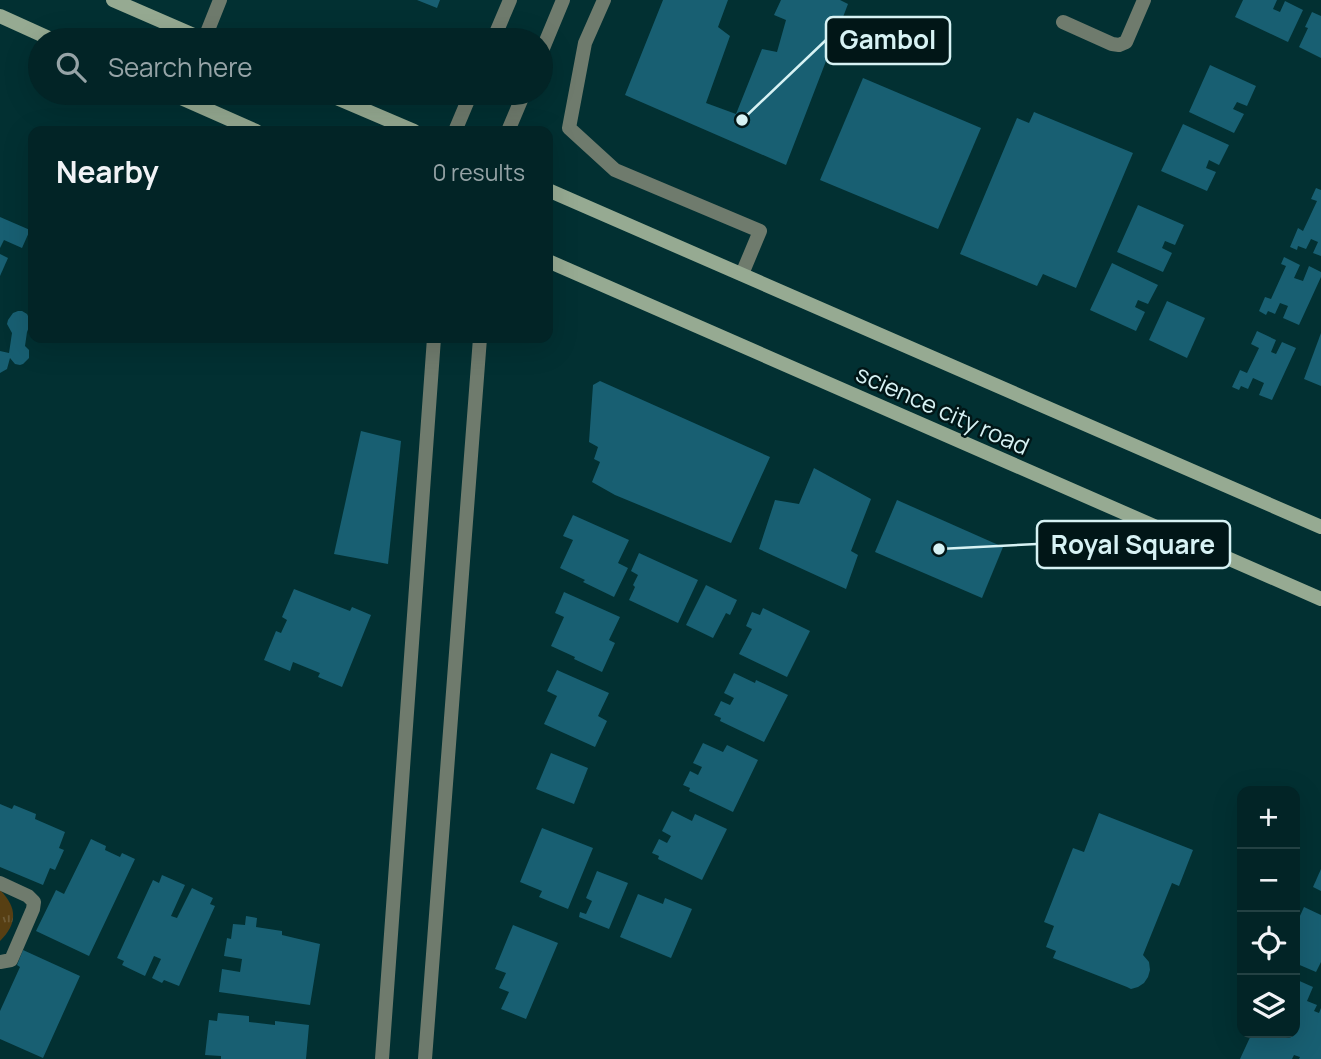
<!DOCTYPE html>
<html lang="en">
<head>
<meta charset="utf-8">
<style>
  body { margin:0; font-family:Manrope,sans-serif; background:#0c2c2e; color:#f1f3f6 }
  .controls { position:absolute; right:21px; bottom:21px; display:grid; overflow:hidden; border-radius:14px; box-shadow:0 7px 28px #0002 }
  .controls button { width:63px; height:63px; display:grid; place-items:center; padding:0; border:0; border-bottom:2px solid #234143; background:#022426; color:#f1f3f6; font:35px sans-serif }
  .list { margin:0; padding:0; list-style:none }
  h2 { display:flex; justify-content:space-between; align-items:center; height:91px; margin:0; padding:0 28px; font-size:30px }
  h2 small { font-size:23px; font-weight:400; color:#96a4a7 }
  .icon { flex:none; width:38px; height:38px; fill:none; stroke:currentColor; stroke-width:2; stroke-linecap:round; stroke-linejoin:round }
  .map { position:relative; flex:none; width:1321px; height:1059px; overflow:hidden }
  .search { position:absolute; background:#022426; box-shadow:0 7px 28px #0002; left:28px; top:28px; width:525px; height:77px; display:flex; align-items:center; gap:18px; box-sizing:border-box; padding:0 24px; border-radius:38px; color:#96a4a7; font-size:26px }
  .panel { position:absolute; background:#022426; box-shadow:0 7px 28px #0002; left:28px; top:126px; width:525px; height:217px; border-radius:14px }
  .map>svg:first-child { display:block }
  .grass { fill:url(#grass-tufts) }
  .building { fill:#185f72 }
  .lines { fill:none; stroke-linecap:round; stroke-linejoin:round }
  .service { stroke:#6f7b6d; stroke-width:14 }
  .minor { stroke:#6f7b6d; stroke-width:14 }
  .tertiary { stroke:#6f7b6d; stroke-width:14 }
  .secondary { stroke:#96aa92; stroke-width:14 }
  .labels { text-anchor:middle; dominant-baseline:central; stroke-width:5; stroke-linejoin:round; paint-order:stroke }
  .street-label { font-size:24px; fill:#d7f2f4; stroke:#011617 }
  .leader { fill:none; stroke:#d7f2f4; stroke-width:2.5 }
  .callout-dot { fill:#d7f2f4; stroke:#011617; stroke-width:2.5 }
  .callout { fill:#011617; stroke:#d7f2f4; stroke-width:2.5 }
  .callout-label { font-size:26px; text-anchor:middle; font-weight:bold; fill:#d7f2f4 }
</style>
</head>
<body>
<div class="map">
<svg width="1321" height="1059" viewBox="0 0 1321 1059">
  <defs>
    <pattern id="grass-tufts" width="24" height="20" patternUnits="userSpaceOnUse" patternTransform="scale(1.75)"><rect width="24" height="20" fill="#573f13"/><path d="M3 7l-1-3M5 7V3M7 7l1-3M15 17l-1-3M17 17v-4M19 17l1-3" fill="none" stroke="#6e5b36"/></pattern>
  </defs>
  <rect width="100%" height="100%" fill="#023032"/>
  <path class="grass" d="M0,890C18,908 17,924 0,941Z"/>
  <g class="building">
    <path d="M417,0H440L437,8Z"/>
    <path d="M663,0H728L718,27L730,36L706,103L736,114L762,49L777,52L786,20L774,15L781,0H840L848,4L786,165L625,95Z"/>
    <path d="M1243,0H1277L1273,9L1280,12L1285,1L1303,10L1288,42L1235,17Z"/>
    <path d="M1312,12L1321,16V58L1299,47L1308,28L1305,27Z"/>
    <path d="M1210,65L1256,86L1247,106L1237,102L1233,109L1244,114L1234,133L1189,112Z"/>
    <path d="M863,78L981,128L938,229L820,180Z"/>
    <path d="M1034,112L1133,153L1076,288L1043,274L1037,286L960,254L1017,118L1029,123Z"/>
    <path d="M1183,124L1229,145L1219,165L1209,160L1206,168L1216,172L1207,191L1161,171Z"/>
    <path d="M1316,188L1321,190V256L1313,253L1318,242L1311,239L1306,249L1298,246L1297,250L1290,247L1298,228L1303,231L1317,201L1311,199Z"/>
    <path d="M1138,205L1184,225L1175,245L1165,241L1162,248L1172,253L1163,272L1117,252Z"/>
    <path d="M0,217L30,230L22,248L4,240L0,248Z"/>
    <path d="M0,254L8,258L0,276Z"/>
    <path d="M1284,257L1300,265L1294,278L1303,281L1309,266L1321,272V277L1299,325L1283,318L1288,306L1280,303L1275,314L1268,311L1266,315L1259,311L1265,297L1271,299L1286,266L1281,264Z"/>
    <path d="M1112,263L1158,285L1148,304L1138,300L1135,307L1145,312L1136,331L1090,310Z"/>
    <path d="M1167,301L1205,318L1187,358L1149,340Z"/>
    <path d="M18,311H22L27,314L31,322L27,332L25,346L29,350V358L23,364L20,365L15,364L10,358L7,369L0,373V351L9,353L12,333L7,324L8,320L13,313Z"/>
    <path d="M1257,331L1276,340L1271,352L1276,354L1282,342L1296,348L1272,400L1259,395L1264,383L1253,378L1248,389L1241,386L1239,390L1232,387L1240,370L1247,373L1259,348L1251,344Z"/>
    <path d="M1321,333V386L1304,379Z"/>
    <path d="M600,381L770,457L731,543L615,495L592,482L600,462L594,459L598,447L589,442L593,385Z"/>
    <path d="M361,431L401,441L388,564L334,554Z"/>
    <path d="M814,468L871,499L851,551L858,555L846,589L759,549L775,500L799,504Z"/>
    <path d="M897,500L1003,547L982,598L875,552Z"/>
    <path d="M573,515L629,540L618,563L628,568L614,597L583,582L585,580L560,568L573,540L563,536Z"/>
    <path d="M639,553L698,580L678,623L629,600L635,587L633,585L638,575L631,571Z"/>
    <path d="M706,585L737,600L730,615L726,613L713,638L686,625Z"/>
    <path d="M294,589L350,611L352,607L371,615L342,687L318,677L320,673L293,662L290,671L264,660L276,631L281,633L287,620L282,617Z"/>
    <path d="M564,592L620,617L609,640L615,643L602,672L574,659L575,657L551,646L564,617L555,613Z"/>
    <path d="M763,608L810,631L787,677L739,654L752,629L746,626L752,612L760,615Z"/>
    <path d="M557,670L609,693L598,716L607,721L595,747L544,724L557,696L547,691Z"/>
    <path d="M734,673L755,683L756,680L788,695L764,742L720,721L721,718L714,715L721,701L730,705L734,698L724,693Z"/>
    <path d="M703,743L723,752L727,745L758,760L733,812L689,791L690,788L683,785L690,771L698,775L702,767L693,763Z"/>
    <path d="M551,753L588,768L574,804L536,789Z"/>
    <path d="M0,804L12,809L14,805L36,814L35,819L65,832L59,848L64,850L55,870L50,868L43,885L0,867Z"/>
    <path d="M672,811L692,821L695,814L727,829L702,880L658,859L659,856L652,853L659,839L667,843L671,836L662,831Z"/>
    <path d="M1099,813L1193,850L1179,886L1172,883L1143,955L1149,962L1150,970L1148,977L1144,983L1138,987L1131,989L1127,987L1053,958L1056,951L1046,947L1054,926L1044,922L1073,848L1084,852Z"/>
    <path d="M542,828L593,848L568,909L539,897L542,891L520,882Z"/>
    <path d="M91,839L106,846L105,850L120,857L122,853L135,859L89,956L36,931L56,890L64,894Z"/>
    <path d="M1321,869V891L1313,887Z"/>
    <path d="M597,871L628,883L609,929L579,917L580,912L586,914L592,901L586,898Z"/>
    <path d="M162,875L185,885L171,916L177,918L192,888L213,898L210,904L215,906L179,986L164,980L162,983L152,978L161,959L154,956L145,976L122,965L124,961L117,958L153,880L159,883Z"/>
    <path d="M638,894L663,904L665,898L692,909L671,958L620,937Z"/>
    <path d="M1304,907L1321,915V962L1316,972L1295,963V927Z"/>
    <path d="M246,916L257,918L256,927L282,931V935L320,944L310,1005L219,992L222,969L240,972L242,959L224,956L227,938L231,939L233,924L245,925Z"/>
    <path d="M513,925L558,943L526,1019L501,1009L509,992L499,988L506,973L495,969Z"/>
    <path d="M23,950L80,976L43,1058L0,1039V1011L20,967L17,965Z"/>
    <path d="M1295,979L1313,987L1307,1001L1317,1005L1314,1011L1319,1013L1321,1008V1059H1299L1300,1057L1294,1055L1292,1059H1240L1252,1033H1295Z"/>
    <path d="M218,1013L249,1016V1022L275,1025V1021L309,1025L306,1059H221V1056L205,1055L209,1020L217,1021Z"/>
  </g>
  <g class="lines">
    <g class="service">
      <path d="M604,0L585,43L569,128L615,170L760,231L742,274"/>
      <path d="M0,883L28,896L34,902L33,909L11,960L0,962"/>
    </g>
    <g class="minor">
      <path d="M1063,22L1112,44L1119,45L1126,42L1144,0"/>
      <path d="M204,40L220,0"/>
    </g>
    <g class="tertiary">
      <path d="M493,40L510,0"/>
      <path d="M541,53L563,0"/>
      <path d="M455,131L471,93"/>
      <path d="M508,131L524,93"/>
      <path d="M382,1059L434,338"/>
      <path d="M425,1059L480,338"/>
    </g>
    <g class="secondary">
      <path d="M113,0L205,40"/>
      <path d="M0,16L53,40"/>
      <path d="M170,93L256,131"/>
      <path d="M325,93L414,131"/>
      <path d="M548,190L1321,527"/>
      <path d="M548,261L1321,599"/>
    </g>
  </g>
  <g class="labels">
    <g class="street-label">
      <text transform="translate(943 409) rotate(24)">science city road</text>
    </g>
  </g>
  <path class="leader" d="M742 120L826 40M939 549L1037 544"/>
  <g class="callout-dot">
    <circle cx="742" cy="120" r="7"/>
    <circle cx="939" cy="549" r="7"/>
  </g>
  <g class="callout">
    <rect x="826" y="17" width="124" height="47" rx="7"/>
    <rect x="1037" y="521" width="193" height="47" rx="7"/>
  </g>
  <g class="callout-label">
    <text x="888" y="49">Gambol</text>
    <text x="1133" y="554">Royal Square</text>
  </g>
</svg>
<div class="controls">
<button>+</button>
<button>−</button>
<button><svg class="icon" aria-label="locate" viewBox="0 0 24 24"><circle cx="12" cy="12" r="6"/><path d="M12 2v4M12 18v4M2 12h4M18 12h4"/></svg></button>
<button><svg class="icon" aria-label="layers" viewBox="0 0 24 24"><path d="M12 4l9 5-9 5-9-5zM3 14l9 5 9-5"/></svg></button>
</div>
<div class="search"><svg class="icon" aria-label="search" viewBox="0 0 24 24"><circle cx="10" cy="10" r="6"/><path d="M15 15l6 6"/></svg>Search here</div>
<section class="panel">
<h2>Nearby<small>0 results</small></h2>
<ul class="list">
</ul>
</section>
</div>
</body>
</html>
